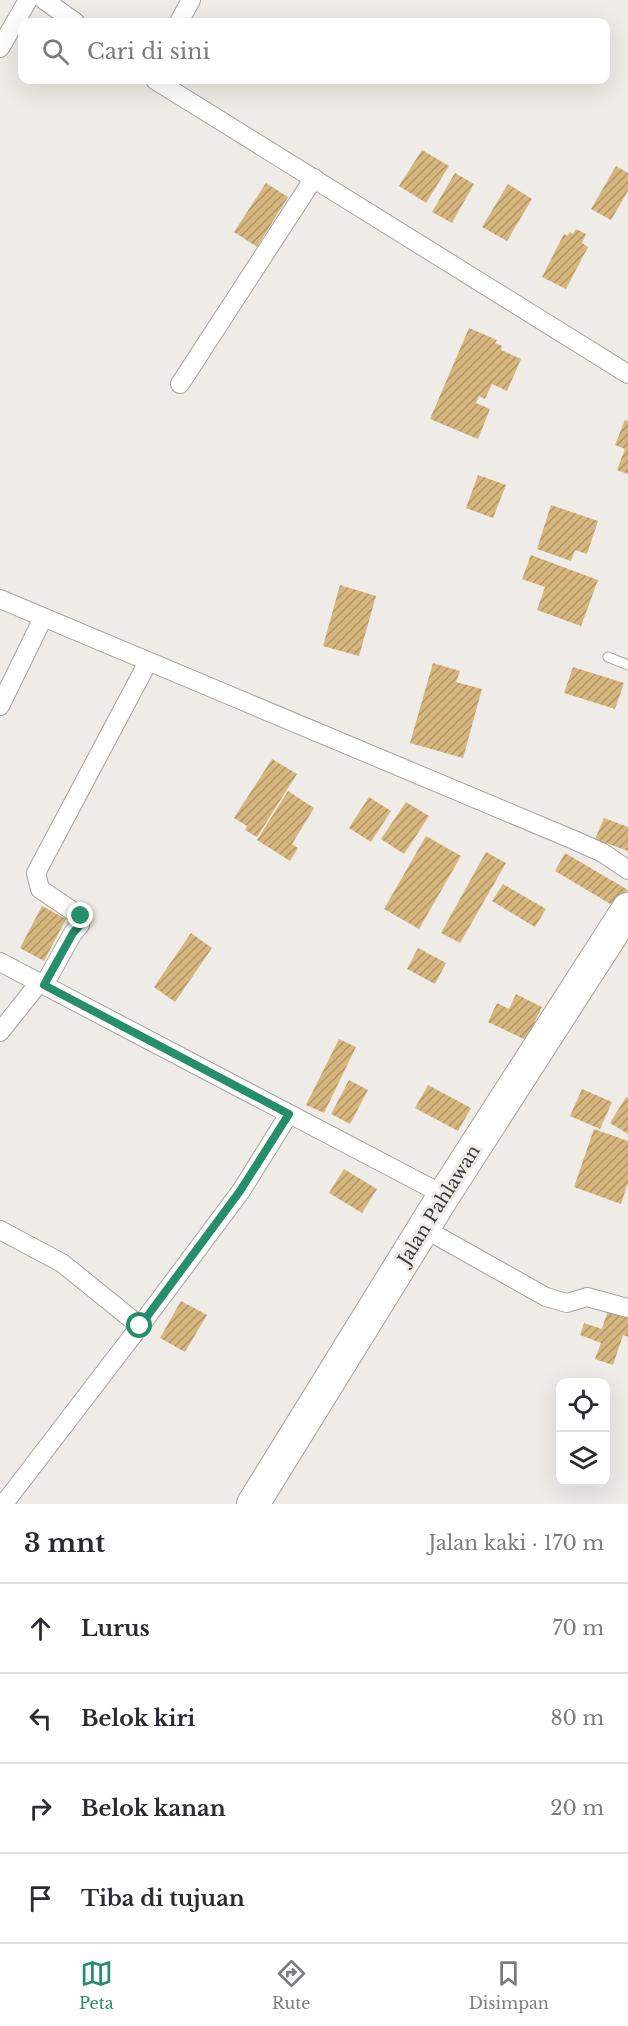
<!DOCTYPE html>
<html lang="id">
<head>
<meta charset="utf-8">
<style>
  body { margin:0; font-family:"Libre Baskerville",serif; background:#f7f7f7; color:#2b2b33 }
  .controls { position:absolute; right:18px; bottom:18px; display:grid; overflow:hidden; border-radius:12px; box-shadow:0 6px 24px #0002 }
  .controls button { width:54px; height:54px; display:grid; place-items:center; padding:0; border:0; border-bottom:2px solid #e1e1e2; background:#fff; color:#2b2b33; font:30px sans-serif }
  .stop { position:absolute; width:18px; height:18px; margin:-14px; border:4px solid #268e6b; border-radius:50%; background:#fff }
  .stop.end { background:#268e6b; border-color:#fff; box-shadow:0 2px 6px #0008 }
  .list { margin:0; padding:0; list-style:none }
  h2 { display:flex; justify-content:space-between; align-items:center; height:78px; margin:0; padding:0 24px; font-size:26px }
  h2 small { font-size:20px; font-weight:400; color:#7c7c81 }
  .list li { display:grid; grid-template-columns:39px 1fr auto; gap:18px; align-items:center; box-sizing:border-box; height:90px; padding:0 24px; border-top:2px solid #e1e1e2 }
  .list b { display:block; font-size:22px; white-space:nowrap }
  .list em { font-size:20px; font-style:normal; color:#7c7c81 }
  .icon { flex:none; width:33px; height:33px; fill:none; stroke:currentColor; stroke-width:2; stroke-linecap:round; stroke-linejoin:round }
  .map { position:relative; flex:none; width:628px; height:1504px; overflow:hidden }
  .search { position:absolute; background:#fff; box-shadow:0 6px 24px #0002; left:18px; right:18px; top:18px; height:66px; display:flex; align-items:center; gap:15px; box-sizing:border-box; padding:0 21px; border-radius:12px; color:#7c7c81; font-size:22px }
  .sheet { height:438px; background:#fff }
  nav { display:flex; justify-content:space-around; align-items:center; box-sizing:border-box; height:84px; border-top:2px solid #e1e1e2; background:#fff; font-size:16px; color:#7c7c81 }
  nav a { display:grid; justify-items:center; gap:3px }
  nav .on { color:#268e6b }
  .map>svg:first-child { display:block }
  .building { fill:url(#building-hatch) }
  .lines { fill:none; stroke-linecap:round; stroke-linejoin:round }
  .service-casing { stroke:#a5a29e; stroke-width:11 }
  .minor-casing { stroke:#a5a29e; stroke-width:20 }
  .trunk-casing { stroke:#a5a29e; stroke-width:34 }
  .service { stroke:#fff; stroke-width:9 }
  .minor { stroke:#fff; stroke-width:18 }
  .trunk { stroke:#fff; stroke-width:32 }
  .route { stroke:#268e6b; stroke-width:8 }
  .labels { text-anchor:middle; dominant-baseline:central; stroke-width:6; stroke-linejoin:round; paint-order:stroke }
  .street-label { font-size:18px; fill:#3b3a38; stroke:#efece8 }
</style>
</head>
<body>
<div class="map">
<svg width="628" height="1504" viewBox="0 0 628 1504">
  <defs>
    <pattern id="building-hatch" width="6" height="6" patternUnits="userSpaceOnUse" patternTransform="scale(1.5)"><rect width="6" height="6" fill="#d7b67e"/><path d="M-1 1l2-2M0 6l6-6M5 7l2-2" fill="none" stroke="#b09568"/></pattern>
  </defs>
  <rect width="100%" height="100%" fill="#efece8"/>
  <g class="building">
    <path d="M422,150L449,166L426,203L399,186Z"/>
    <path d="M616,166L628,173V191L611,220L591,209Z"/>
    <path d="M455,173L474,184L452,223L432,212Z"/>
    <path d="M266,183L288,197L257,247L234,232Z"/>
    <path d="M508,184L532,199L507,241L482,227Z"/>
    <path d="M576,229L586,234L582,243L588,247L566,289L542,277L564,234L567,236L570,232L573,234Z"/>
    <path d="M469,328L497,340L495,343L502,346L501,350L521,359L507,391L492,384L485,399L479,396L476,403L490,409L478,439L430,419Z"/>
    <path d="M625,420L628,421V474L617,470L625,449L615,445Z"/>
    <path d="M478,475L506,485L493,518L466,508Z"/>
    <path d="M551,505L598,521L587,554L575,550L571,561L537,549Z"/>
    <path d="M531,555L598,580L581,626L537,610L545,587L522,579Z"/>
    <path d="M340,585L376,596L359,656L323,646Z"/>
    <path d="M433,663L460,671L456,682L482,689L463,758L410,743Z"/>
    <path d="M573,667L624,683L615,709L564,693Z"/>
    <path d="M272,759L297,774L257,837L245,830L247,826L234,818Z"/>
    <path d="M288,791L314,808L292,844L298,848L290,861L257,840Z"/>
    <path d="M369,797L391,811L371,842L349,828Z"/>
    <path d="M406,802L429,816L404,854L381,839Z"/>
    <path d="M604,818L628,827V851L595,839Z"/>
    <path d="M426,836L461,856L419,929L384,909Z"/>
    <path d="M486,852L506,863L460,943L441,933Z"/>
    <path d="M565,853L628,890L617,908L555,871Z"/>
    <path d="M503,884L546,909L535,927L492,901Z"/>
    <path d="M42,906L66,919L44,961L20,948Z"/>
    <path d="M191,933L212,948L175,1002L154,987Z"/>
    <path d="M418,948L446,963L435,984L407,969Z"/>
    <path d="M516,994L542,1007L526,1040L488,1022L497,1003L509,1009Z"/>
    <path d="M339,1039L356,1047L324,1113L306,1105Z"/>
    <path d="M349,1080L368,1090L350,1124L331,1114Z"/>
    <path d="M428,1085L471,1108L458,1131L415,1108Z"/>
    <path d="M582,1089L612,1102L600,1129L570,1116Z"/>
    <path d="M626,1097L628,1098V1134L610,1123Z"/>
    <path d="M594,1129L628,1141V1183L621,1204L574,1187Z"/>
    <path d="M344,1169L377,1189L362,1213L329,1193Z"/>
    <path d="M181,1301L207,1315L185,1352L160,1338Z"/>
    <path d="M608,1310L628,1317V1337L623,1335L613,1365L595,1359L601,1343L580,1335L584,1323L602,1329Z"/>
  </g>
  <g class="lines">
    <g class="service-casing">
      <path id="service" d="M608,657L628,665"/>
    </g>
    <g class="minor-casing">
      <g id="minor">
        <path d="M44,0L75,22"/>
        <path d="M179,22L191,0"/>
        <path d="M0,48L28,0"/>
        <path d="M155,80L628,374"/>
        <path d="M180,384L314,178"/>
        <path d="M0,599L574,840L603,853L628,870"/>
        <path d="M0,706L43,618"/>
        <path d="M0,962L444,1195"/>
        <path d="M44,985L73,933L80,925V916L40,889L36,873L148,662"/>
        <path d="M0,1032L39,983"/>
        <path d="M425,1229L546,1297L567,1303L587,1297L628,1308"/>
        <path d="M0,1230L62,1263L140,1326L241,1191L289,1114"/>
        <path d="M6,1501L140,1326"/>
      </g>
    </g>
    <g class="trunk-casing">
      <path id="trunk" d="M253,1504L444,1195L628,909"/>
    </g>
    <use href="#service" class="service"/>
    <use href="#minor" class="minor"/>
    <use href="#trunk" class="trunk"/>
  </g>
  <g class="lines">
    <path class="route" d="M81,916L80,925L73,933L44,985L289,1114L240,1191L140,1326"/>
  </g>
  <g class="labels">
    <g class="street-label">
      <text transform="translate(439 1205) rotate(-58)">Jalan Pahlawan</text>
    </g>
  </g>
</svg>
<div class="controls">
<button><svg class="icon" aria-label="locate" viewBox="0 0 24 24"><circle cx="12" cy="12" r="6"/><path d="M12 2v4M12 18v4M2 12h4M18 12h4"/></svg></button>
<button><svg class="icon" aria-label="layers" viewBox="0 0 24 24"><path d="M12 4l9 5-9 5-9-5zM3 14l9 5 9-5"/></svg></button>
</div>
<div class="stop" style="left:140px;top:1326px"></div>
<div class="stop end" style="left:81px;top:916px"></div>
<div class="search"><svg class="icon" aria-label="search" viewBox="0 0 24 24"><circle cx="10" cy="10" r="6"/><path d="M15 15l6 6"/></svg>Cari di sini</div>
</div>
<section class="sheet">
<h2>3 mnt<small>Jalan kaki · 170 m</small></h2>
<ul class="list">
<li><svg class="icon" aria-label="ahead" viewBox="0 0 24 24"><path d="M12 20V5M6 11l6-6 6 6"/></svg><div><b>Lurus</b></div><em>70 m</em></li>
<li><svg class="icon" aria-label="left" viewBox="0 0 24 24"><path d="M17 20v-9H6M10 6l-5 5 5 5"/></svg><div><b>Belok kiri</b></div><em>80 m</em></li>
<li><svg class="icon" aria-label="right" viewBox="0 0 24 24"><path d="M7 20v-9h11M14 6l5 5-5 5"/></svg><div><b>Belok kanan</b></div><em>20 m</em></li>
<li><svg class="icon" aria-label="arrive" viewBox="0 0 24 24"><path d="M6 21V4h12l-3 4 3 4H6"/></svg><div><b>Tiba di tujuan</b></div></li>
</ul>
</section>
<nav>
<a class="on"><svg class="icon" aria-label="map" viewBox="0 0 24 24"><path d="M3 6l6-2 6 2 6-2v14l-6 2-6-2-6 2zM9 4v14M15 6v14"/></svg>Peta</a>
<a><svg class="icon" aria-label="directions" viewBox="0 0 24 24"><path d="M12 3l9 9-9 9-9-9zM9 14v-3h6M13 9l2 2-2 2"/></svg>Rute</a>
<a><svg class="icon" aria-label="saved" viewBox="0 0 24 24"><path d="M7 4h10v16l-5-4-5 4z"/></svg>Disimpan</a>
</nav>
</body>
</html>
